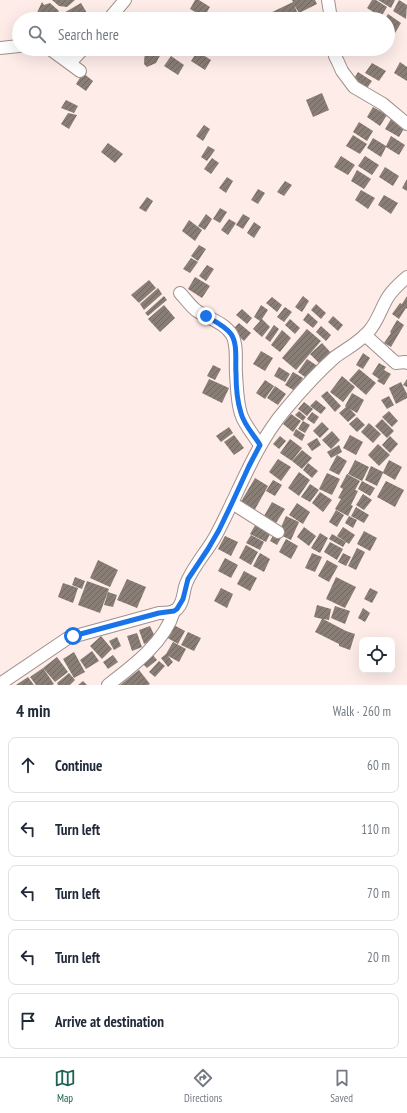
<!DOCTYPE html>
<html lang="en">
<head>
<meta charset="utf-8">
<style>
  body { margin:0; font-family:"PT Sans Narrow",sans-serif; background:#f6f6f7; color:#1f2937 }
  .controls { position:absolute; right:12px; bottom:12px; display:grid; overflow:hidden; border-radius:8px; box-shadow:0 4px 16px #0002 }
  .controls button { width:36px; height:36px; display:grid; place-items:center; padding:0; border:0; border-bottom:1px solid #e0e1e3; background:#fff; color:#1f2937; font:20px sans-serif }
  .stop { position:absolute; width:12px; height:12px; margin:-9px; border:3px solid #1a73e8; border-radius:50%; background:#fff }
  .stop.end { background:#1a73e8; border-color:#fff; box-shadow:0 1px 4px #0008 }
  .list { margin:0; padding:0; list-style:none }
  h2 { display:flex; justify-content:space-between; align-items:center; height:52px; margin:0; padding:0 16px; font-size:17px }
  h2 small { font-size:13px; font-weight:400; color:#747a83 }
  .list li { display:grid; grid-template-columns:26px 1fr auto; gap:12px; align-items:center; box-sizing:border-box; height:56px; margin:0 8px 8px; padding:0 8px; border:1px solid #e0e1e3; border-radius:8px }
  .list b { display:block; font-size:15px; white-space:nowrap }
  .list em { font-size:13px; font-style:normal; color:#747a83 }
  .icon { flex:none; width:22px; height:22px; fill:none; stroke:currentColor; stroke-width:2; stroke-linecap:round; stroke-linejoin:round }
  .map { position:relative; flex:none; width:407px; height:685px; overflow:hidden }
  .search { position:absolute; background:#fff; box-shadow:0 4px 16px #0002; left:12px; right:12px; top:12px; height:44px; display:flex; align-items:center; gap:10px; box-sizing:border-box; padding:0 14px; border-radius:22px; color:#747a83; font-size:15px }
  .sheet { height:372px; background:#fff }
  nav { display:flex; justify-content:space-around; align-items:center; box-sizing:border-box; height:56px; border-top:1px solid #e0e1e3; background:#fff; font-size:11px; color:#747a83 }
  nav a { display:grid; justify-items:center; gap:2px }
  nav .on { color:#1e6355 }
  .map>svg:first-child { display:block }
  .building { fill:url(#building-hatch) }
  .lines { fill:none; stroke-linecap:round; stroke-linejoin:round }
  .minor-casing { stroke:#a0918d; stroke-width:14 }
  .minor { stroke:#fff; stroke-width:12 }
  .route { stroke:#1a73e8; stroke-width:5 }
</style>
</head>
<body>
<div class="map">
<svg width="407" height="685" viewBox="0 0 407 685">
  <defs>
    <pattern id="building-hatch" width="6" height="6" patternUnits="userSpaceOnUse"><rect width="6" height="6" fill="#897e75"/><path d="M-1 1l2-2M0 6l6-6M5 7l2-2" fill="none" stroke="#716860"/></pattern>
  </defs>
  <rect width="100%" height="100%" fill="#feece9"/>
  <g class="building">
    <path d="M52,0H75L67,7L59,6Z"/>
    <path d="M195,0H199L210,7L204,17L190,9Z"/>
    <path d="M292,0H315L317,4L299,13L294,5L299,16L293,19H268L266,15L293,2Z"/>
    <path d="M372,0H376L387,7L381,17L367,8Z"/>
    <path d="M378,0H395L391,8Z"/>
    <path d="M399,0L407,5L406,19L393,11Z"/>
    <path d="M42,2L44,5L50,3L59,11L51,19H37L35,17Z"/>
    <path d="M81,3L87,13L78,19H55L62,14Z"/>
    <path d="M388,14L401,23L395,33L388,29V19H385Z"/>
    <path d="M89,15L92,19H84Z"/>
    <path d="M19,23V45L13,46L16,38L12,35L13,28Z"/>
    <path d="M66,49H78L72,55Z"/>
    <path d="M145,49H162L163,50L156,63L147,67L144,64Z"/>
    <path d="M193,49H202L200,53L211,60L205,70L191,61L197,52Z"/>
    <path d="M222,49H240L236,56Z"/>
    <path d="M171,56L184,65L178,75L164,66Z"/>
    <path d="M400,62L407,67V81L394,73Z"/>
    <path d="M372,63L386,71L379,81L365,73Z"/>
    <path d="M358,72L372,81L365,91L352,82Z"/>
    <path d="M83,73L93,81L86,91L76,84Z"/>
    <path d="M322,93L329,110L313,117L306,100Z"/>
    <path d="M66,100L78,106L74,113L61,108Z"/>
    <path d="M373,107L387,115L380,126L367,117Z"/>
    <path d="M68,113L77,115L69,129L61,124Z"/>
    <path d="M391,119L405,127L399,137L385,129Z"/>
    <path d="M359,122L373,131L367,141L353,132Z"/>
    <path d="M204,125L210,129L203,141L196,136Z"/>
    <path d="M353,135L367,144L360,154L346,146Z"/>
    <path d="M391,136L405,145L399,155L386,147L381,157L367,148L373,138L386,146Z"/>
    <path d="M108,143L123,154L115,163L101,152Z"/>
    <path d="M208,146L215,150L207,161L201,157Z"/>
    <path d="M341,156L355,165L348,175L334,167Z"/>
    <path d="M365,156L379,165L372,175L358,166Z"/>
    <path d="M212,158L219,163L211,174L204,169Z"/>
    <path d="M385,167L399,176L393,186L379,177Z"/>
    <path d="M357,170L371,179L364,189L351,181Z"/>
    <path d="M227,177L233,181L226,193L219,188Z"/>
    <path d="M407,179V191L402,188Z"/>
    <path d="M285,181L292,185L284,196L277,192Z"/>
    <path d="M258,189L265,193L258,204L251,200Z"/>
    <path d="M361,190L375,198L368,209L355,200Z"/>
    <path d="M384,195L398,203L391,214L378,205Z"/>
    <path d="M147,197L153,201L146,212L139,208Z"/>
    <path d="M220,208L227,212L220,223L213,219Z"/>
    <path d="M206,214L212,219L205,230L198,226Z"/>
    <path d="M243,214L250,218L243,229L236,225Z"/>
    <path d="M229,219L236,223L228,235L221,230Z"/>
    <path d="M189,220L202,230L195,241L182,231Z"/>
    <path d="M254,222L261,227L254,238L247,233Z"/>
    <path d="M199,245L206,249L198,261L191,256Z"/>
    <path d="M191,258L198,262L190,273L183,269Z"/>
    <path d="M207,265L214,269L206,281L199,276Z"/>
    <path d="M195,277L210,286L202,298L188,289Z"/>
    <path d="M149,280L156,288L139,303L131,295Z"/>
    <path d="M158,288L162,294L144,310L140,304Z"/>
    <path d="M164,296L167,300L148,316L145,313Z"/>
    <path d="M303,296L309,301L302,312L295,307Z"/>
    <path d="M407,296V309L406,308L399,319L392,314L400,303L402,304Z"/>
    <path d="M272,297L282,305L277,312L266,303Z"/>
    <path d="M316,304L326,313L321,319L311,310Z"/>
    <path d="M164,305L175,318L160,332L148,319Z"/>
    <path d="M261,305L268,310L262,319L270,327L262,337L253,329L260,321L254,317Z"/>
    <path d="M285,307L292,312L284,322L277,317Z"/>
    <path d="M242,309L252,318L247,324L236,315Z"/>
    <path d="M308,313L318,322L313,328L303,320Z"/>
    <path d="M333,316L343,325L338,331L328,322Z"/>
    <path d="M290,319L300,328L295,334L285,325Z"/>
    <path d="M397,320L404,325L391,347L384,343L391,333L390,332Z"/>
    <path d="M239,323L251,333L244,341L232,330Z"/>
    <path d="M274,325L279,329L270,342L265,338Z"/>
    <path d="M321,326L331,335L326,341L316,332Z"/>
    <path d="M307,329L321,341L296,370L282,358Z"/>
    <path d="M282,330L291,338L280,352L271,345Z"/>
    <path d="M322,343L333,355L322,366L310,354Z"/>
    <path d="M261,351L273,358L265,371L253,364Z"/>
    <path d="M363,353L370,358L363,369L356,365Z"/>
    <path d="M307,359L319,367L309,380L298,372Z"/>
    <path d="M379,363L386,367L384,370L391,374L384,385L377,381L379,379L372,374Z"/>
    <path d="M213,365L221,369L215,380L207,376Z"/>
    <path d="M279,367L290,374L285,382L274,376Z"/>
    <path d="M359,369L376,383L366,395L349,380Z"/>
    <path d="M293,372L303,378L295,391L285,385Z"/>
    <path d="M342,376L355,387L343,402L330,392Z"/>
    <path d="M209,379L229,388L222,403L202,393Z"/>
    <path d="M407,379V387L403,385Z"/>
    <path d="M265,380L274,386L265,399L256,393Z"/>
    <path d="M401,382L407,394V398L396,404L389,388Z"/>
    <path d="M275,386L286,394L278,405L267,398Z"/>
    <path d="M327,391L341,406L335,412L321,396Z"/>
    <path d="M352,393L364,400L357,413L350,409L356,415L348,422L339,413L346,407L345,406Z"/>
    <path d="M389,396L394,405L387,409L381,400Z"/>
    <path d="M316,400L326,408L321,414L310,406Z"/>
    <path d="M304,402L313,409L307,416L298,409Z"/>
    <path d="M299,411L306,417L303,421L295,415Z"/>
    <path d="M389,411L398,421L392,427L382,417Z"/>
    <path d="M312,412L319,417L314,424L307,419Z"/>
    <path d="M291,414L301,421L293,432L283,424Z"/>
    <path d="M357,417L365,425L357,432L349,424Z"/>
    <path d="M382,419L394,431L387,438L375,426Z"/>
    <path d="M303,421L310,425L305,433L298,429Z"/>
    <path d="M322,422L329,429L320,438L313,431Z"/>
    <path d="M369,423L381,434L373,443L361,432Z"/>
    <path d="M229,427L233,433L221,442L216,436Z"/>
    <path d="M296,429L305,435L302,441L293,435Z"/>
    <path d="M332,431L340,440L331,449L322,440Z"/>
    <path d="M234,435L244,448L234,455L224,442Z"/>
    <path d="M350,435L363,442L356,455L343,448Z"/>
    <path d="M280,436L286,441L279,449L273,444Z"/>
    <path d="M390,436L398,444L390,453L382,445Z"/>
    <path d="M317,438L321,445L312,451L307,444Z"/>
    <path d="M290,439L302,448L292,461L280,453Z"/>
    <path d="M378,444L390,455L379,466L368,455Z"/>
    <path d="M339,445L342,452L331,458L327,452Z"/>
    <path d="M302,450L312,458L302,469L292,461Z"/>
    <path d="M337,455L347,461L339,475L329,470Z"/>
    <path d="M278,459L291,467L281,481L269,472Z"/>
    <path d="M355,460L369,467L362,481L348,474Z"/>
    <path d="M389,460L402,467L395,480L383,473L377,486L365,480L371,466L383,472Z"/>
    <path d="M308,463L318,471L312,478L303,470Z"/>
    <path d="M299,472L310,480L299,496L288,488Z"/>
    <path d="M327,473L340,479L332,495L319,489Z"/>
    <path d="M347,474L360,481L355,490L358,491L351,505L353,506L348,516L335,509L341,499L338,498L343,489L340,487Z"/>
    <path d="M255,478L268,486L253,513L239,505Z"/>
    <path d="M273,480L282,485L275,496L266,491Z"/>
    <path d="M362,481L375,488L370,496L358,489Z"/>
    <path d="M386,481L404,490L395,507L377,497Z"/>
    <path d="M310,484L319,490L310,502L301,497Z"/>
    <path d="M320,492L332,500L323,512L312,503Z"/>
    <path d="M363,494L372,500L364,510L356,505Z"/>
    <path d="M272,502L285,509L276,523L264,516Z"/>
    <path d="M297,503L310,512L303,524L289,515Z"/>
    <path d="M356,507L369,515L364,523L351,516Z"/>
    <path d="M336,510L344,515L337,527L329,522Z"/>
    <path d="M286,516L299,522L291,540L278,534Z"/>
    <path d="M349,516L357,520L353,528L345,523Z"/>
    <path d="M257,522L272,530L266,542L250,534Z"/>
    <path d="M304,527L316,536L309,546L297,537Z"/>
    <path d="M343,527L355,535L349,544L337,536Z"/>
    <path d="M364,531L377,538L370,551L357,544Z"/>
    <path d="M320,533L328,538L320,553L311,548Z"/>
    <path d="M274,534L281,538L277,545L270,541Z"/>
    <path d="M332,534L346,542L343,547L329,539Z"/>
    <path d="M251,535L264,542L260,550L246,543Z"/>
    <path d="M225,536L238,542L231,556L218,549Z"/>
    <path d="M286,539L298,546L291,559L279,552Z"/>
    <path d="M330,542L343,549L337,560L324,552Z"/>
    <path d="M246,545L258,552L251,565L239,558Z"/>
    <path d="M357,548L365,552L356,570L348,566Z"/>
    <path d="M260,553L270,559L264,572L253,566Z"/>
    <path d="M312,553L322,557L315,572L305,568Z"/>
    <path d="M343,553L351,557L346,566L338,562Z"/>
    <path d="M225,558L238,565L231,578L218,571Z"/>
    <path d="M98,560L118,570L110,587L90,578Z"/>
    <path d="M327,560L338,566L329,582L318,576Z"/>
    <path d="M244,571L257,578L250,591L237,584Z"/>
    <path d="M75,577L85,581L82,589L72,585Z"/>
    <path d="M336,577L356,587L345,608L326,599Z"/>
    <path d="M127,579L146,587L137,608L117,600Z"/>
    <path d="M87,581L109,589L100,613L78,605Z"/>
    <path d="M63,583L78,588L73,603L58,597Z"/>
    <path d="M221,588L233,594L227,608L214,601Z"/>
    <path d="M370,588L378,592L372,603L364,599Z"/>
    <path d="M108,592L117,595L113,607L104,605Z"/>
    <path d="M317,605L331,609L329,620L323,619L346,631L355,634L350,650L339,646V644L315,632L322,619L314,617Z"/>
    <path d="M335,606L350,611L345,624L331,618Z"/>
    <path d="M363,608L370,613L365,622L358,618Z"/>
    <path d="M172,624L185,631L178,644L166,637Z"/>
    <path d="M150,626L156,639L144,644L139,630Z"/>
    <path d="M188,632L201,638L194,651L181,645Z"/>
    <path d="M137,633L142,647L132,651L127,636Z"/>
    <path d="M101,636L112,649L102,659L90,646Z"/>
    <path d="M117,637L121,646L114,650L109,641Z"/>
    <path d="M173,642L186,649L179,662L168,656L173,662L168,667L161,658L166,654Z"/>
    <path d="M92,651L99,661L86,669L80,660Z"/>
    <path d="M74,652L85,672L74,678L63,659Z"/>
    <path d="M151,653L157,660L147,668L141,662Z"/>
    <path d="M113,655L118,662L108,669L103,662Z"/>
    <path d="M57,657L68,672L55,682L43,668Z"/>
    <path d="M159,661L165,666L155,677L149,672Z"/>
    <path d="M43,668L54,684L52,685H36L30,677Z"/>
    <path d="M139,670L150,684L148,685H120Z"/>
    <path d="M69,673L75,680L70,685H58L57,683Z"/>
    <path d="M28,677L34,685H16Z"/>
    <path d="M83,681L87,685H78Z"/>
  </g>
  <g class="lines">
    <g class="minor-casing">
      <g id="minor">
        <path d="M328,0L331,19"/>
        <path d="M109,19L125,0"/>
        <path d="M0,48L19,46"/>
        <path d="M50,49L80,71"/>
        <path d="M334,49L335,56L338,62L342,71L354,87L383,104L407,124"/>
        <path d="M70,63L83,49"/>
        <path d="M180,293C186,299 190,306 197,311C208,318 225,323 232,335C238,346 235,362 236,374C237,387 237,402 241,414C244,424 254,436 260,445"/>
        <path d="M365,335L396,363L405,362L407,363"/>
        <path d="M232,503L278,532"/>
        <path d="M0,684L68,638L159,613C165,613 173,613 177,609C183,603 183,595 185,587C190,570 206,553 215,537C238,495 253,448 285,410C300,392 317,373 335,357C346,349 360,342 369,331C378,321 381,308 388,297C393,289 400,283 407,277"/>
        <path d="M108,685C133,666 165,642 174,611"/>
      </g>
    </g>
    <use href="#minor" class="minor"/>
  </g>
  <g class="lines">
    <path class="route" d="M73,636L159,613L174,611L177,609L183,599L188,579L208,549L219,530L232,503L249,466L260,445C254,435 244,425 241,413C237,401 236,386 236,373C235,361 238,344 231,334C225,326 214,321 206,316"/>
  </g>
</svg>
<div class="controls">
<button><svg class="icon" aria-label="locate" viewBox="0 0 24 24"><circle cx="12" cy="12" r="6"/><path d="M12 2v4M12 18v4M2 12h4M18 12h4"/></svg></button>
</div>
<div class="stop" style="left:73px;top:636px"></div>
<div class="stop end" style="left:206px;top:316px"></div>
<div class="search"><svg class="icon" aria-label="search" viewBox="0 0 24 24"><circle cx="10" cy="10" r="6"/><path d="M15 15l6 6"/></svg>Search here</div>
</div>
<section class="sheet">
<h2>4 min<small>Walk · 260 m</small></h2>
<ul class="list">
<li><svg class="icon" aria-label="ahead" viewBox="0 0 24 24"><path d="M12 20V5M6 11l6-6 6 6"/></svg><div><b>Continue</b></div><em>60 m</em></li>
<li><svg class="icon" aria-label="left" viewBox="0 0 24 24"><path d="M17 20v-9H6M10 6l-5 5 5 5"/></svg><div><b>Turn left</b></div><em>110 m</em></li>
<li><svg class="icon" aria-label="left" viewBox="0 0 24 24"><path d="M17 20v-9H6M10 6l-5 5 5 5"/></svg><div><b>Turn left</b></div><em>70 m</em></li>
<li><svg class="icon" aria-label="left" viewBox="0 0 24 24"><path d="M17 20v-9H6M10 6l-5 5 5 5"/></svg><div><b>Turn left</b></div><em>20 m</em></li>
<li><svg class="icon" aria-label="arrive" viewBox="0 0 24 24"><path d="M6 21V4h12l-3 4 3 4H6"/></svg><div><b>Arrive at destination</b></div></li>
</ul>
</section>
<nav>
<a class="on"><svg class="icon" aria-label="map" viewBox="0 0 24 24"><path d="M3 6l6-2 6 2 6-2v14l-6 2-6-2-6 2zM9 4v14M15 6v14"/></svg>Map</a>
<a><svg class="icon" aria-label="directions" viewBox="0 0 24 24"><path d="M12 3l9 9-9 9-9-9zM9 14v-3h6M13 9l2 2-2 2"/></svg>Directions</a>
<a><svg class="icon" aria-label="saved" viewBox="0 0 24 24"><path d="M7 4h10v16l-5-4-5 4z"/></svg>Saved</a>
</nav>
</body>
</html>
